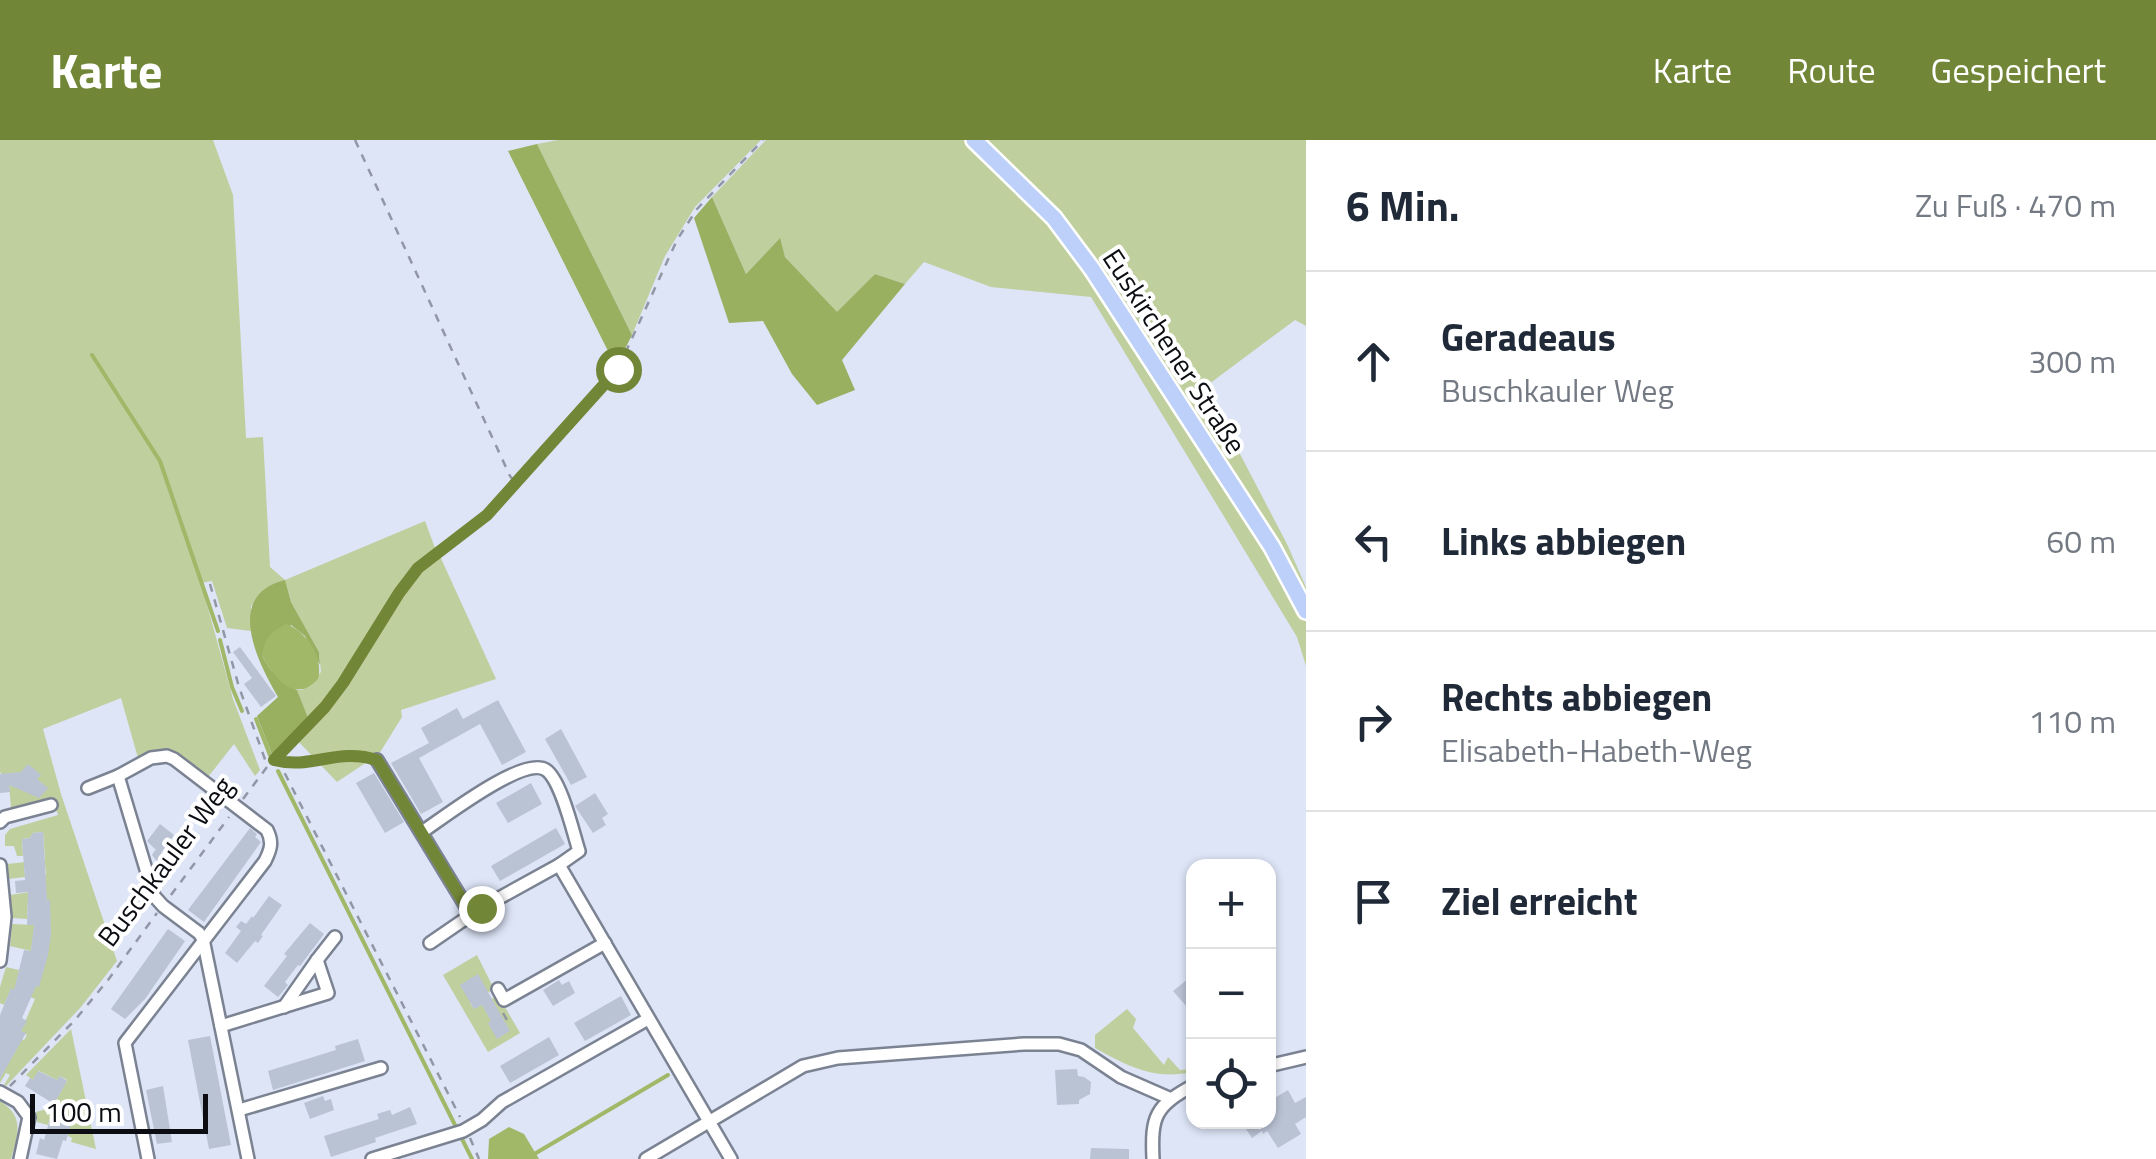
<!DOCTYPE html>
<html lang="de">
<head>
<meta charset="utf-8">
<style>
  body { margin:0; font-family:"Titillium Web",sans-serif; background:#f2f2f3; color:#1f2937 }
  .controls { position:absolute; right:30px; bottom:30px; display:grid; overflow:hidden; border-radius:20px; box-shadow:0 2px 8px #0004 }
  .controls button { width:90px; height:90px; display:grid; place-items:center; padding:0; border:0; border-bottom:2px solid #e0e1e3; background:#fff; color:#1f2937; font:50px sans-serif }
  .scale { position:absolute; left:30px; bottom:25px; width:178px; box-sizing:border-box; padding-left:10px; border:5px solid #0b0d13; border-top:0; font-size:28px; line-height:35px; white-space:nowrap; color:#0b0d13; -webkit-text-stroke:8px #fff; paint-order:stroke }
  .stop { position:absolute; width:30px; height:30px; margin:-22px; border:8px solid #728637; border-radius:50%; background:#fff }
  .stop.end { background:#728637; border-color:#fff; box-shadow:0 2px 10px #0008 }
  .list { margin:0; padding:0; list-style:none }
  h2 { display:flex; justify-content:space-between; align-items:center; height:130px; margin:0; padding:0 40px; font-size:42px }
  h2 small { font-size:32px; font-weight:400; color:#747a83 }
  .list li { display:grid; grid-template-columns:65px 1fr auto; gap:30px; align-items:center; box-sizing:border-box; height:180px; padding:0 40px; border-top:2px solid #e0e1e3 }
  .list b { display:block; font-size:38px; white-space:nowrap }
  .list p { margin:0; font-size:32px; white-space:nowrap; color:#747a83 }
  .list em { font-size:32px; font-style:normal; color:#747a83 }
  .icon { flex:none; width:55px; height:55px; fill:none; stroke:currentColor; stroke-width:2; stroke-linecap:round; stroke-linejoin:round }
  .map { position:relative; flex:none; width:1306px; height:1019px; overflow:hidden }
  header { display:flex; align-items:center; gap:60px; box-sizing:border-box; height:140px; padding:0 50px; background:#728637; color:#fff }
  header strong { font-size:48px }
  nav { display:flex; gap:55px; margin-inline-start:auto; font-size:35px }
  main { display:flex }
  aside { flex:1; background:#fff }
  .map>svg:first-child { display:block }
  .green { fill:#c0cf9e }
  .forest { fill:#99b060 }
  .water { fill:#a1b868 }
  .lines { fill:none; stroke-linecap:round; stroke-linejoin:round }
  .stream { stroke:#a1b868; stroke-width:4 }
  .building { fill:#bac3d4 }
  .minor-casing { stroke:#7b8393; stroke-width:16 }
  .major-casing { stroke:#fff; stroke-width:20 }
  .path { stroke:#9297a5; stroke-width:2.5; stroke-dasharray:8 8; stroke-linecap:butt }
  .minor { stroke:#fff; stroke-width:11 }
  .major { stroke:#bcd0fa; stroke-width:15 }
  .route { stroke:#728637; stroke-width:12 }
  .labels { text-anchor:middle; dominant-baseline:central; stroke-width:8; stroke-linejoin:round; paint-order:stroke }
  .street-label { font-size:28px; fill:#0b0d13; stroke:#fff }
</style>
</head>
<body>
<header>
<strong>Karte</strong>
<nav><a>Karte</a><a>Route</a><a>Gespeichert</a></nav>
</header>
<main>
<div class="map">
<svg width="1306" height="1019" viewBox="0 0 1306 1019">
  <rect width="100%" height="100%" fill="#dde5f7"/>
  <g class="green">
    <path d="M0,0H213L233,55L246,298L263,297L270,427L285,440L425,381L435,408C392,447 374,497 340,543C330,556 319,568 309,580L297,550H302L321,532L319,512L291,462L285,441L251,466V491L227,488L212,441L201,443L233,559L260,630L255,636L234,604L208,637L176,613L163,610L138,618L121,558L43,589L61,654L117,821L81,867L6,946L4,945L10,935L6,933L0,943V907L14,914L18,897L24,900L27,895L21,891L35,859L11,849L4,865L0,863V847L6,827L19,830L17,841L37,817L34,791L31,811L10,806L12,784L35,785L50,760L28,759L27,779L12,778L9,755L31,752L46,734L45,724L24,726L25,737L8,739L7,724L45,720L43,692L33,693L30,698L22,699L23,716H17L14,706H5V695L10,689L58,675L52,657L11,668L9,644L0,632Z"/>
    <path d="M558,0H761L695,67L665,116L632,195L537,4Z"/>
    <path d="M766,0H1306V186L1295,180L1205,247L1287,404L1306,447V526L1297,497L1091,157L991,147L924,122L905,144L875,134L837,173L785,117L779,99L746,134L712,57Z"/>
    <path d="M439,414L496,539L401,570L402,577L379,614L337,642L297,600C315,581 334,562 348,541C377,497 399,448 439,414Z"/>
    <path d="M477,815L494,849L470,863L474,869L498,855L520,893L488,912L443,835Z"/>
    <path d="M1127,869L1136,879L1133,888L1164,925L1168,917L1180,930L1193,929V932C1154,940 1129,927 1095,908V895Z"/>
    <path d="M71,889L96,1009L71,1002L72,998L68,996L71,981L51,975L48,985L37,982L36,972L50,968L59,972L60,965L51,963L58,952L60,953L67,940L60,936L57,940L39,931L33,940L26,935Z"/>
    <path d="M0,961C25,977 18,994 11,1019H0Z"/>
  </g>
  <g class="forest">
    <path d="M537,4L632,195L616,227L508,11Z"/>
    <path d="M712,57L746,134L780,98L785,117L837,172L875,134L905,144L842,220L855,250L817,265L792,234L763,181L729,183L694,78Z"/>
    <path d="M285,440L291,462L319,512L320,525L305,496L291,485L262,516C271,532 280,542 297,550L309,580L273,617L257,576L278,557C257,521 224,455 285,440Z"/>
  </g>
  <g class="water">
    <path d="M286,484C306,491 324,517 318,539C294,565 274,537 262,516C264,498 271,492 286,484Z"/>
    <path d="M509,987L524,994L539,1019H488L489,999Z"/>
  </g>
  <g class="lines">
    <g class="stream">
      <path d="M92,215L160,321L218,491"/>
      <path d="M220,500L232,547L242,571"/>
      <path d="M256,579L270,615"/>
      <path d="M278,631L457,989"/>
      <path d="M461,997L472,1019"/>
      <path d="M536,1013L668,935"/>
    </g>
  </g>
  <g class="building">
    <path d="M240,507L276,556L261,567L244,544L252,538L233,512Z"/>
    <path d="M498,560L526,612L502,625L480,584L419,618L443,662L421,674L391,623L429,603L421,588L457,568L463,579Z"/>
    <path d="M561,589L587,637L571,645L545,599Z"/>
    <path d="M28,624L41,635L37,639L48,648L39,658L9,645L10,652L0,653V634L21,632Z"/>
    <path d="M374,633L404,682L385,693L356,643Z"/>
    <path d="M531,643L542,664L508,683L496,663Z"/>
    <path d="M595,653L608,674L602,678L606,685L593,693L575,666Z"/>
    <path d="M160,684L174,695L161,713L163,715L158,723L152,715L155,710L157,711L147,701Z"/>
    <path d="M250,688L257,694L255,697L261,702L204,782L188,770Z"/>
    <path d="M556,688L565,704L500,741L491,726Z"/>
    <path d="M43,692L47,760H50L51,794L48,815L39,847L36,846L22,878L27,881L21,891L26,893L0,939V875L11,848L14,850L24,810L31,811L34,785H27L28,752L16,753L15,741L25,740L22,699L30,698L33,693Z"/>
    <path d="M269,756L282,765L261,795L263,796L258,803L255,801L237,823L225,813L241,791L236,787L241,781L246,784L252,776L253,778Z"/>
    <path d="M310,783L324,794L300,826L298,825L285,842L288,845L278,857L264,846L287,816L284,814Z"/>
    <path d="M168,789L185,801L145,859L125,879L111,869Z"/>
    <path d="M478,834L510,891L497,899L488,883L491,881L482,865L474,869L460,845Z"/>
    <path d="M1194,834V875L1173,851Z"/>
    <path d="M559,840L562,845L569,841L575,853L553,866L543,850Z"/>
    <path d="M621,856L631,875L585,901L574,883Z"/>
    <path d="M210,896L231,1005L209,1009L188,900Z"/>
    <path d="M549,897L559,915L510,943L500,926Z"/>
    <path d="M358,899L365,921L273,950L268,931L336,910L335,906Z"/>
    <path d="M1077,929L1078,936L1084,937L1091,942L1090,954L1079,960V964L1057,965L1055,930Z"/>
    <path d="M38,931L57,940L60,936L67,941L54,964L25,946L30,938L33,940Z"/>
    <path d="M163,946L172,1002L157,1004L146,950Z"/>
    <path d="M1288,950L1295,963L1306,957V977L1295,984L1301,994L1278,1008L1267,991L1263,994L1262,991L1252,998L1244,986L1250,982H1268V962Z"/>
    <path d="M323,956L325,961L331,959L334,970L310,979L304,963Z"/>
    <path d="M410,967L417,984L375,998L376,1002L331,1017L324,996L379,979L377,974L390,970L392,975Z"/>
    <path d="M51,975L72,981L66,1001L63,1000L57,1019L36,1014L40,998L44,1000Z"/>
    <path d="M1091,1008L1129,1009V1019H1090Z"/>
  </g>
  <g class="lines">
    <g class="minor-casing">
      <g id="minor">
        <path d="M377,620L467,768L473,773"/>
        <path d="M118,636L154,756L163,766L199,793L203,799L248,1019"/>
        <path d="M88,648L118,636L151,618L167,616L174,619L267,690C273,702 271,709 265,721L125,903L148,1019"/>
        <path d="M0,682L5,677L51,665"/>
        <path d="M422,692C443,678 524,615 546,630C561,640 573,692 579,711L559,725L481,768L430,803"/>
        <path d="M0,725L5,777L0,821"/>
        <path d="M559,725L731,1019"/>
        <path d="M498,849L504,860L605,803"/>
        <path d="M284,867L317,820"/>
        <path d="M221,886L328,853L317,820L335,797"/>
        <path d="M1268,926L1306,917"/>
        <path d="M0,952L18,962L29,977L20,1019"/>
        <path d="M239,970L381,928"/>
        <path d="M372,1019L463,991L482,980L502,962L648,879"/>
        <path d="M646,1019L803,926L838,918L1024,904H1059L1081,910L1121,937L1169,958"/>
        <path d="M1153,1019C1151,976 1155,966 1194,945"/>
      </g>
    </g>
    <g class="major-casing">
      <path id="major" d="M974,0L1054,78L1092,129L1272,407L1306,471"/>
    </g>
    <g class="path">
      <path d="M355,0L510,336L515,342"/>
      <path d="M210,444L239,547L267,625"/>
      <path d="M276,620L298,624L340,615L366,617"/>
      <path d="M275,621L281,626L460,977"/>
      <path d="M243,659L267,627L325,567L343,543L399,453L418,427L487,375L618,229L677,100L697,69L763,0"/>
      <path d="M171,755L229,677"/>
      <path d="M503,873L507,880L504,881"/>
      <path d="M10,946L75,880L108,840L157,773"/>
      <path d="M470,998L479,1019"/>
    </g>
    <use href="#minor" class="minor"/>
    <use href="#major" class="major"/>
  </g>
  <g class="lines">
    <path class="route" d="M481,768L473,774L467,768L377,620C337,607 312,630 274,620L325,567L343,543L399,453L418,428L487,375L618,229"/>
  </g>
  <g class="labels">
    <g class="street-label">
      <text transform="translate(1175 211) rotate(57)">Euskirchener Straße</text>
      <text transform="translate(165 721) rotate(-53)">Buschkauler Weg</text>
    </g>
  </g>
</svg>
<div class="controls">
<button>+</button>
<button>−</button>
<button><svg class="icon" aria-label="locate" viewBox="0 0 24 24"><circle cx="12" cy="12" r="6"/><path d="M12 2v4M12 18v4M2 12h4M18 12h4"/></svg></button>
</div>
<div class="scale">100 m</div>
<div class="stop" style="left:618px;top:229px"></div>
<div class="stop end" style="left:481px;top:768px"></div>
</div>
<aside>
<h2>6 Min.<small>Zu Fuß · 470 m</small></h2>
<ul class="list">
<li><svg class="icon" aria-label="ahead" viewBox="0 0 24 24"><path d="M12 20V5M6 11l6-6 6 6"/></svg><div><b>Geradeaus</b><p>Buschkauler Weg</p></div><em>300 m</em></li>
<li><svg class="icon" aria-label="left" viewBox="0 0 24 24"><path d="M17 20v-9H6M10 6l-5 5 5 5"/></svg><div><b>Links abbiegen</b></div><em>60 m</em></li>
<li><svg class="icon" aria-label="right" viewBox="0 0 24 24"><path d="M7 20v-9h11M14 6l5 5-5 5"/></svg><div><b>Rechts abbiegen</b><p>Elisabeth-Habeth-Weg</p></div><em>110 m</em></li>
<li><svg class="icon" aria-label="arrive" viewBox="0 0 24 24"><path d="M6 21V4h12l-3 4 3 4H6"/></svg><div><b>Ziel erreicht</b></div></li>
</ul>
</aside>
</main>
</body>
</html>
